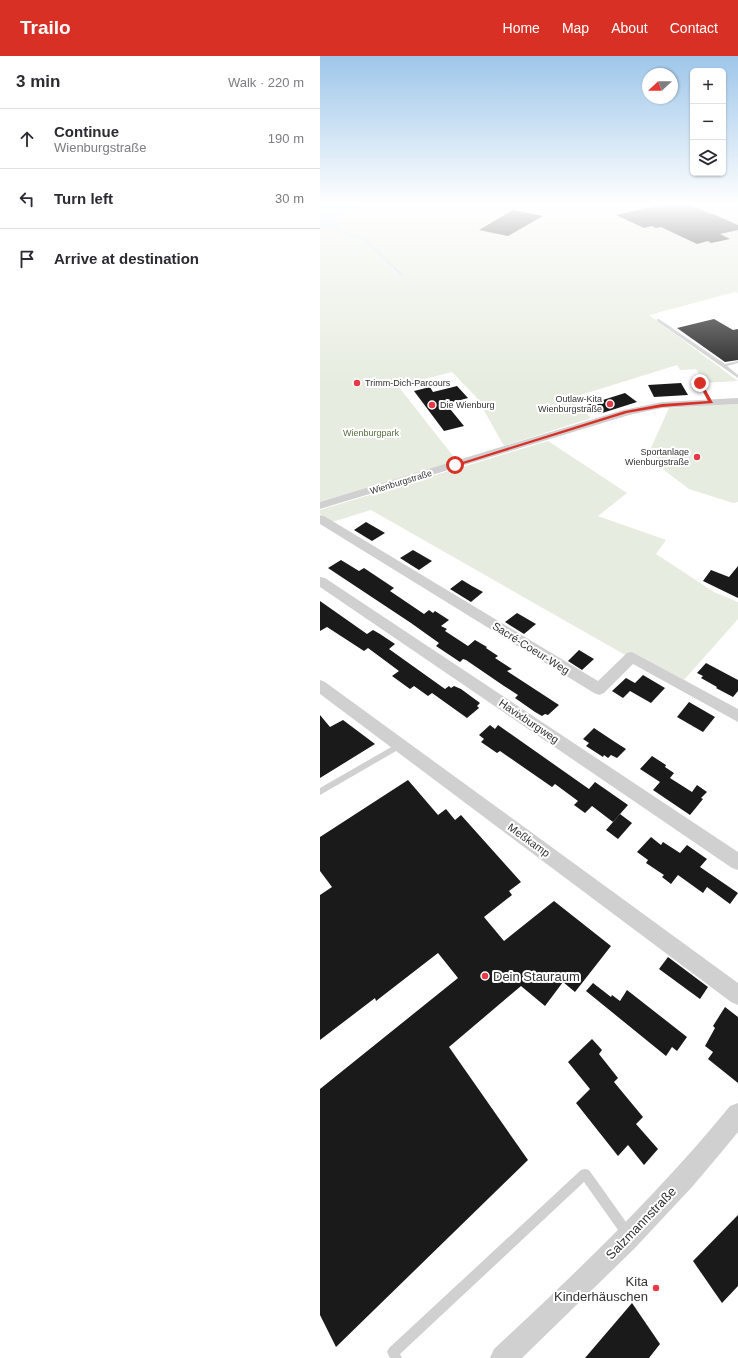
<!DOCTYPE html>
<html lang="en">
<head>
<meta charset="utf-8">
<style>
  body { margin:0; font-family:Helvetica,sans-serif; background:#f2f2f3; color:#2b2b33 }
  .controls { position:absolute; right:12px; top:12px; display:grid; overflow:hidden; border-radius:6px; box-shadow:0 1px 3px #0004 }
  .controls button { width:36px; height:36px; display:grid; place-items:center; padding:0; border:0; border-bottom:1px solid #e1e1e2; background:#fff; color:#2b2b33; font:20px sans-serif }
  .compass { position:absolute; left:322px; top:12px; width:36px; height:36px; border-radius:50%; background:#fff; box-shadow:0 1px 3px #0004; rotate:248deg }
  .stop { position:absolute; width:12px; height:12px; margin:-9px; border:3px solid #d93025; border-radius:50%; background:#fff }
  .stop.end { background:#d93025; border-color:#fff; box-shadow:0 1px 4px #0008 }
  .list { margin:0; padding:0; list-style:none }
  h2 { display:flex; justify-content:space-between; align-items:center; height:52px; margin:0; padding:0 16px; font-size:17px }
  h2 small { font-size:13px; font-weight:400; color:#7c7c81 }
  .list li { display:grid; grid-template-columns:26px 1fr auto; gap:12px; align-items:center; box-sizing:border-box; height:60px; padding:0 16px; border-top:1px solid #e1e1e2 }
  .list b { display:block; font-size:15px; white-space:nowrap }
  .list p { margin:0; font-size:13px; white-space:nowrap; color:#7c7c81 }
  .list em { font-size:13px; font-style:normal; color:#7c7c81 }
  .icon { flex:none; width:22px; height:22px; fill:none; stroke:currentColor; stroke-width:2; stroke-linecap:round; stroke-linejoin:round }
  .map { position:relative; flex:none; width:418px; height:1302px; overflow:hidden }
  header { display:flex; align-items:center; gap:24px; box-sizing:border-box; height:56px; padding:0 20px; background:#d93025; color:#fff }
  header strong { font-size:19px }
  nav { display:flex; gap:22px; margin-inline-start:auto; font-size:14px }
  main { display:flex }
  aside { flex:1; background:#fff }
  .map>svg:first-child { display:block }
  .green { fill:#e6ecdf }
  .water { fill:#cfe2ee }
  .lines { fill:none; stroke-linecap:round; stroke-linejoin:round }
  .stream { stroke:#cfe2ee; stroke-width:2 }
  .building { fill:#1a1a1a }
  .service { fill:#d0d0d0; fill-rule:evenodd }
  .minor { fill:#d0d0d0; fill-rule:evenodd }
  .route { fill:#d93025 }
  .poi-dot { fill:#e63946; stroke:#fff; stroke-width:1.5 }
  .labels { text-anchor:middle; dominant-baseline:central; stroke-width:4; stroke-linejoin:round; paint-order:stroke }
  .far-poi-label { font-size:9px; fill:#333; stroke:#fff; text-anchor:start }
  .far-park-label { font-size:9px; fill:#56703f; stroke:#fff }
  .far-street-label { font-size:9px; fill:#333; stroke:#fff }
  .street-label { font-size:11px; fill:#333; stroke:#fff }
  .near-poi-label { font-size:13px; fill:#333; stroke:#fff; text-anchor:start }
  .near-street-label { font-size:13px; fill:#333; stroke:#fff }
</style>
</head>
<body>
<header>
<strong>Trailo</strong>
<nav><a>Home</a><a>Map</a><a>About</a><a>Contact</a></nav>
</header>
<main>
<aside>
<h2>3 min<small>Walk · 220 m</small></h2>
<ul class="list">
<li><svg class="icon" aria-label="ahead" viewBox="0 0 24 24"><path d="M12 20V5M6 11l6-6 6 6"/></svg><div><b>Continue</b><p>Wienburgstraße</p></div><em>190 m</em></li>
<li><svg class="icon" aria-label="left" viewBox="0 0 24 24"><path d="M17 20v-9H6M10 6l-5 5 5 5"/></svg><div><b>Turn left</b></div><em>30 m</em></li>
<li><svg class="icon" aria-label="arrive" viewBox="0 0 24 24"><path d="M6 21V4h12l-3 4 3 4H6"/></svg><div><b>Arrive at destination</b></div></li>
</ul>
</aside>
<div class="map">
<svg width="418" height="1302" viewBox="0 0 418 1302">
  <rect width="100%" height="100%" fill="#fff"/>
  <g class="green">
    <path d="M0,147H418V237L415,236L329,259L418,325L384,327L376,313L360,314L357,309L251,342L271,362L184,390L157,342L132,316L78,330L137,405L0,446Z"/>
    <path d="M418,348V446L413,447L369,433L340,411L331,392L349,352Z"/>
    <path d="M228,385L307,437L278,460L346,484L336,498L394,536L418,546V563L364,624L312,596L307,600L51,454L12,466L0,458V454Z"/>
  </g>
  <path class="water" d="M0,147H52L16,163L21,174L16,175L6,169L5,172L0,170Z"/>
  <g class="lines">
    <path class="stream" d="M19,175L44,183L82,219"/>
  </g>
  <g class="building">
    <path d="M350,147H365L391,158H393L418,169V174L400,178L410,183L391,187L388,185L377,188L341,171L336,172L332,170L324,172L296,159Z"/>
    <path d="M193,154L223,160L188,180L159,174Z"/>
    <path d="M394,263L413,274L418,273V304L405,306L357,272Z"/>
    <path d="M361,327L368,339L334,341L328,329Z"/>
    <path d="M137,330L148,342L126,348L144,370L124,375L94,335L110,331L113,336Z"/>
    <path d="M305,337L317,346L279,358L267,349Z"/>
    <path d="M46,466L65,477L52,485L34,474Z"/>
    <path d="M93,494L112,505L99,514L80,502Z"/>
    <path d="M21,504L39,515L44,512L74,532L70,535L104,558L109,554L113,557L115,555L129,564L121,570L127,573L125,575L148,590L155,584L167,591L166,592L178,600L175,602L192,613L187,615L239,649L228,659L225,658L222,660L215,656L195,642L198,639L184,630L146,604L143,603L140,606L116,590L119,587L91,567L8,512Z"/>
    <path d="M418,510V542L383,525L391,514L409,521Z"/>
    <path d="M142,524L152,530L163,536L151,546L130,533Z"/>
    <path d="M0,545L47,578L53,574L60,578L75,588L69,593L125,633L129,630L131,632L134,630L141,633L160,647L157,650L159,652L147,662L112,637L108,640L94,630L90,633L72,620L79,615L48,592L44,595L7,571L0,575Z"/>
    <path d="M197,557L216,568L204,578L185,566Z"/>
    <path d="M259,594L274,603L262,614L248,605Z"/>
    <path d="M386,607L418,624V635L413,641L396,632L397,631L381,622L383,620L377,617Z"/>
    <path d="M323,619L345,632L331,647L310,635L303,642L292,635L306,622L315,627Z"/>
    <path d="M369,646L395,661L383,676L357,661Z"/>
    <path d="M0,659L10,671L23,664L55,688L0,722Z"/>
    <path d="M170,669L175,673L178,669L269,733L275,726L308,749L293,766L272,750L265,757L254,749L258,745L235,728L232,731L180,695L177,697L161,686L164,683L159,679Z"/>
    <path d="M274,672L295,686L306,693L297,702L291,699L288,702L284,699L283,701L266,690L269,687L263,683Z"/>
    <path d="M332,700L346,709L345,711L354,717L350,722L372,736L377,729L387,736L381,742L383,743L370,759L333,734L340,726L320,713Z"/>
    <path d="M88,724L118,759L126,753L135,764L141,759L201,826L189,835L192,839L164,861L184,885L234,845L291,890L255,936L243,926L225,950L201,930L129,991L208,1104L16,1291L0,1259V1033L138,922L118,897L56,945L55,942L0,984V839L12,831L0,815V781Z"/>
    <path d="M300,758L312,767L298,783L286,774Z"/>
    <path d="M331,781L341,789L343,786L360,797L367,789L387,803L380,811L418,837L410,848L387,831L383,837L358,819L351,828L342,821L344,819L326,807L328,804L317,796Z"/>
    <path d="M348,901L388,931L380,943L339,913Z"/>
    <path d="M273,927L291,941L292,939L300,945L307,934L367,981L357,995L352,991L346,1000L266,935Z"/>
    <path d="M405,951L418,961V1027L388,1003L393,996L385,990L395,972L393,970Z"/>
    <path d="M272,983L282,994L279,998L298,1022L294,1026L323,1061L316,1068L338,1093L324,1109L308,1089L298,1100L256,1047L270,1033L248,1006Z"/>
    <path d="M418,1159V1230L402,1247L373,1205Z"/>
    <path d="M312,1247L340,1288L329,1302H265Z"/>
  </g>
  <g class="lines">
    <g class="service">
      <path d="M337,263H339L405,308L418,305V307L407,310L418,319V322L337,265Z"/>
      <path d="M378,326L382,327L393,347V348L389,347L378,327Z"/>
      <path d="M80,686L83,687L84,689L83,691L0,739V732Z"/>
      <path d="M265,1113L269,1114L311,1173L313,1177L311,1181L307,1183L303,1181L264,1126L80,1298L82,1302H70L67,1296L69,1292L261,1114Z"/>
    </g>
    <g class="minor">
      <path d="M418,342V348L342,352L309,359L0,453V446L303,354L342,346Z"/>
      <path d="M0,459L4,460L278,625L307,597L312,596L418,653V666L313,608L284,637L279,639L274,637L0,468Z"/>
      <path d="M0,521L5,522L418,796V814L412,812L0,531Z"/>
      <path d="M0,624L5,626L418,927V949L411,946L0,638Z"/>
      <path d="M418,1047V1076L399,1099L372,1131L314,1193L202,1302H170L174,1293C257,1216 338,1138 410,1050Z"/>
    </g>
  </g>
  <linearGradient id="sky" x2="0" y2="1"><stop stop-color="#9ec6ea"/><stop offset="0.45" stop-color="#fff"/><stop offset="1" stop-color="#fff" stop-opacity="0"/></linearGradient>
  <rect width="418" height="329" fill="url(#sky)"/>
  <path class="route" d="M378,326L382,327L393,347L342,351L307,357L137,410L133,409L305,355L342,348L388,345Z"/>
  <g class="poi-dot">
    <circle cx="37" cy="327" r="4"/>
    <circle cx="290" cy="348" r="4"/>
    <circle cx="112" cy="349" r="4"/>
    <circle cx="377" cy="401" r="4"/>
    <circle cx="165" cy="920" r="4"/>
    <circle cx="336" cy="1232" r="4"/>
  </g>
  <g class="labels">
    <g class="far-poi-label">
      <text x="45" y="327">Trimm-Dich-Parcours</text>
      <text x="282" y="343" text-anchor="end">Outlaw-Kita<tspan x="282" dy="10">Wienburgstraße</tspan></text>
      <text x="120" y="349">Die Wienburg</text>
      <text x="369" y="396" text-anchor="end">Sportanlage<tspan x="369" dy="10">Wienburgstraße</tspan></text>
    </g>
    <g class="far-park-label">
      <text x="51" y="377">Wienburgpark</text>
    </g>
    <g class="far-street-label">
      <text transform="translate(81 426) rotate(-17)">Wienburgstraße</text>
    </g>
    <g class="street-label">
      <text transform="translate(211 592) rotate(32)">Sacré-Coeur-Weg</text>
      <text transform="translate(209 665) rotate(34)">Havixburgweg</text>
      <text transform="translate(209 784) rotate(36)">Meßkamp</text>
    </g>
    <g class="near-poi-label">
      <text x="173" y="920">Dein Stauraum</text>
      <text x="328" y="1225" text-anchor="end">Kita<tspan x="328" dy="15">Kinderhäuschen</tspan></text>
    </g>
    <g class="near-street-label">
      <text transform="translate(321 1167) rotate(-46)">Salzmannstraße</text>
    </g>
  </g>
</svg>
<div class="controls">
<button>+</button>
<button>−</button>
<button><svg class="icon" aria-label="layers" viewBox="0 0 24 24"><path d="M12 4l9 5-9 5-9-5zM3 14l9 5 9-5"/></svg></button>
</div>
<svg class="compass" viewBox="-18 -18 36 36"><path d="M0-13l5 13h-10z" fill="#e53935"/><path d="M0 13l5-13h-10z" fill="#7c7c81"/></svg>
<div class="stop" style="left:135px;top:409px"></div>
<div class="stop end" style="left:380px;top:327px"></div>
</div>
</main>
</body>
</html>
